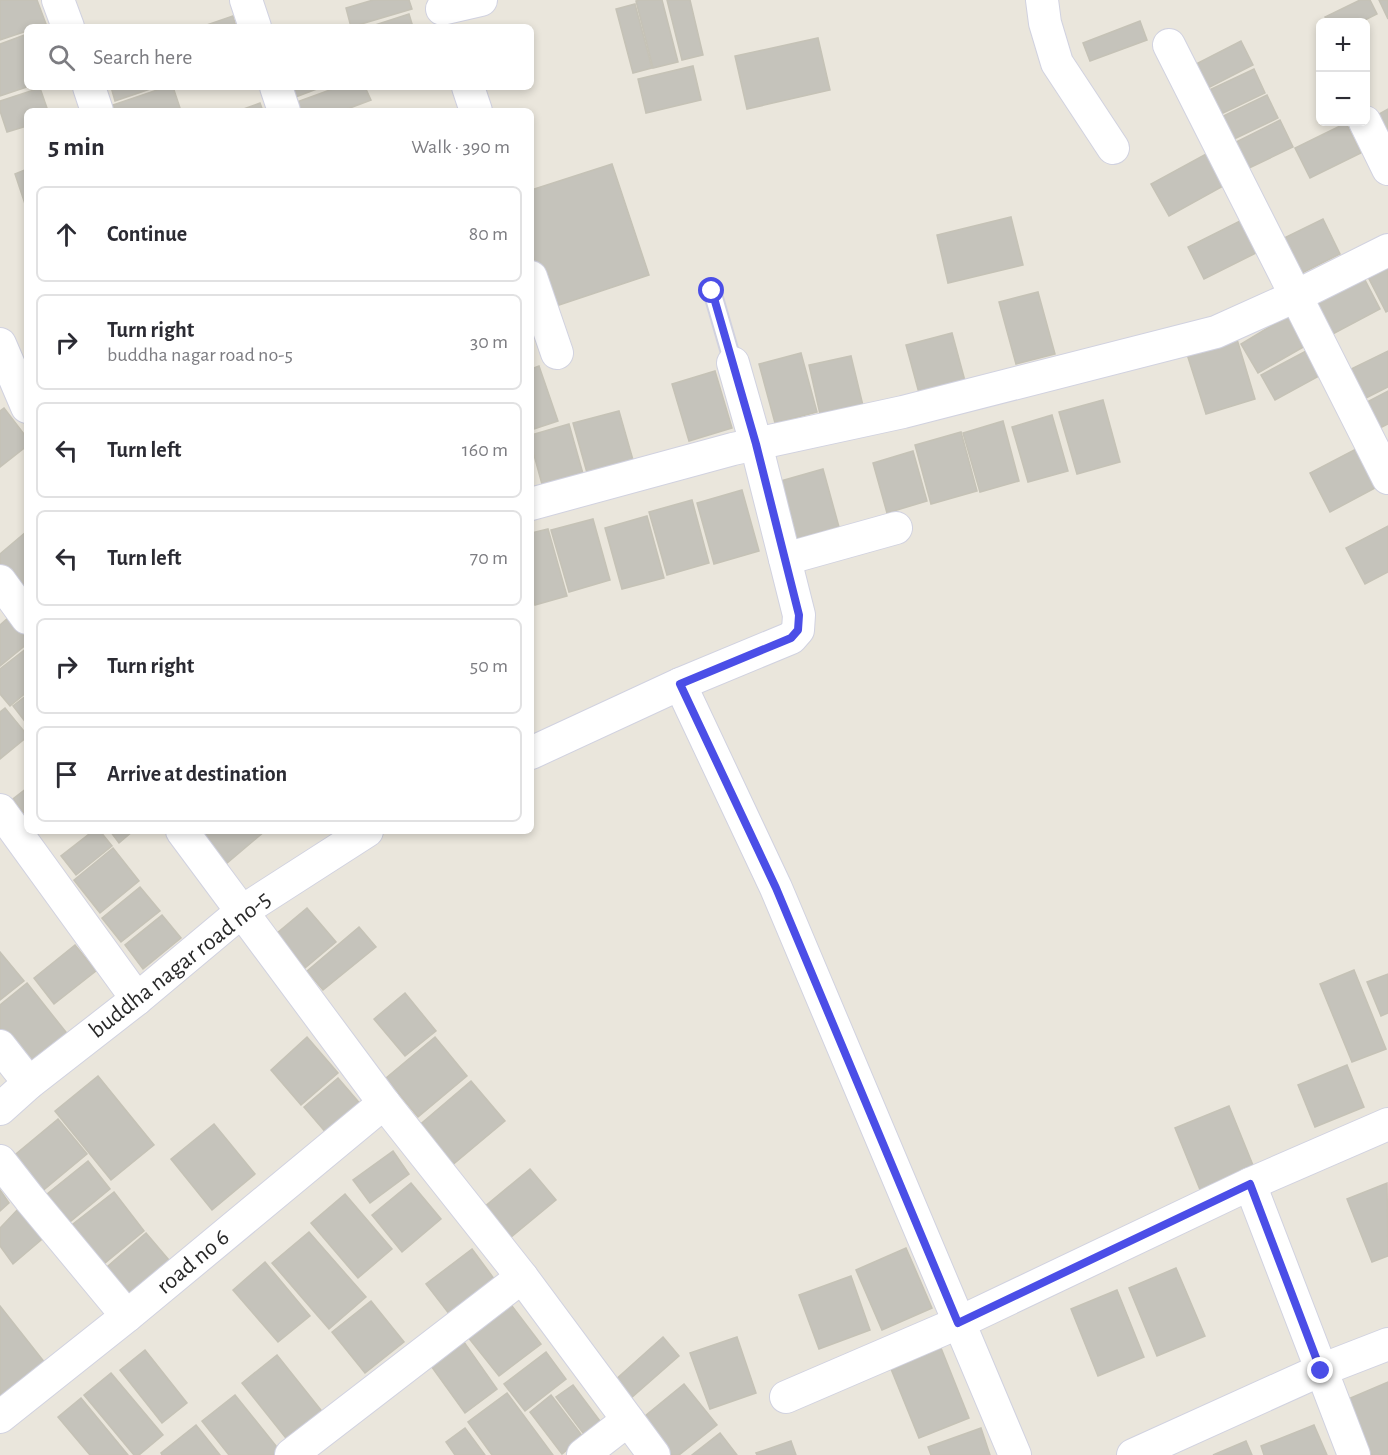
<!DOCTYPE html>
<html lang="en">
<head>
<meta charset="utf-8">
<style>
  body { margin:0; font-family:"Alegreya Sans",sans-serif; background:#f2f2f3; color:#2b2b33 }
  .controls { position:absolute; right:18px; top:18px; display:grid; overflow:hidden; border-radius:9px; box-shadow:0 3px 9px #0003 }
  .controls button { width:54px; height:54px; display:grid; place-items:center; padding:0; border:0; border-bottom:2px solid #e1e1e2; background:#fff; color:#2b2b33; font:30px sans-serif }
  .stop { position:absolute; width:18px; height:18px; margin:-14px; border:4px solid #4b4ee7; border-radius:50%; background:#fff }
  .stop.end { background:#4b4ee7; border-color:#fff; box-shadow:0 2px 6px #0008 }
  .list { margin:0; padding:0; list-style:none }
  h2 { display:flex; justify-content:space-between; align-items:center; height:78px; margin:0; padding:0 24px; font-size:26px }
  h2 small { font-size:20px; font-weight:400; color:#7c7c81 }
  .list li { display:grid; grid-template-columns:39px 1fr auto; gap:18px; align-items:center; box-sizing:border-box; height:96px; margin:0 12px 12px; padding:0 12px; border:2px solid #e1e1e2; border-radius:9px }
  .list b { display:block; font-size:22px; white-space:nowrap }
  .list p { margin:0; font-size:20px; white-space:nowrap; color:#7c7c81 }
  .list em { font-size:20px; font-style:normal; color:#7c7c81 }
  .icon { flex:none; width:33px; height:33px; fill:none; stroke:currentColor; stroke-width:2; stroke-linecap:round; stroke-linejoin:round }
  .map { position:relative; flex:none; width:1388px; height:1455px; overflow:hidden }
  .search { position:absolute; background:#fff; box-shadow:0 3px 9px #0003; left:24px; top:24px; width:510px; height:66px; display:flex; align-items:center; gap:15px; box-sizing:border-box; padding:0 21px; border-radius:9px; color:#7c7c81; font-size:22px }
  .panel { position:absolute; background:#fff; box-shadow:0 3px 9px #0003; left:24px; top:108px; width:510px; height:726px; border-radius:9px }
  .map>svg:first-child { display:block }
  .building { fill:#c5c3bb; stroke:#c5c2b6; stroke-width:1.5 }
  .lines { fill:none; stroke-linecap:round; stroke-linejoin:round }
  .lane-casing { stroke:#d1d2e0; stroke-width:20 }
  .street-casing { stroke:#d1d2e0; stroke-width:34 }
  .lane { stroke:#fff; stroke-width:16 }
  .street { stroke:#fff; stroke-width:32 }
  .route { stroke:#4b4ee7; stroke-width:8 }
  .labels { text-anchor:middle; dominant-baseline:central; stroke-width:5; stroke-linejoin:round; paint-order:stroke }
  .street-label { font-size:24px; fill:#292929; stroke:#fff }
</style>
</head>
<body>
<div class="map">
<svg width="1388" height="1455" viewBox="0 0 1388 1455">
  <rect width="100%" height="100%" fill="#eae6dc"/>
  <g class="building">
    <path d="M0,0H37L46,24L38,27H27V31L0,40Z"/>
    <path d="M373,0H409L412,9L351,27L346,8Z"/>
    <path d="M640,0H662L678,62L653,68L636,1Z"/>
    <path d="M667,0H690L703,55L682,60Z"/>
    <path d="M1360,0H1370L1377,14L1361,22H1328L1325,17Z"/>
    <path d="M1379,0H1388V19Z"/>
    <path d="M635,4L652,68L633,73L616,9Z"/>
    <path d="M409,14L413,27H369Z"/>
    <path d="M233,16L236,27H201Z"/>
    <path d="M1140,21L1147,40L1090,61L1083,43Z"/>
    <path d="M27,34V87L0,96V44Z"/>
    <path d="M818,38L830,90L747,109L735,56Z"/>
    <path d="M1241,41L1253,65L1206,89L1194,65Z"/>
    <path d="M693,66L701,100L646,113L638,79Z"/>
    <path d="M1254,69L1265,93L1219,115L1207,91Z"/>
    <path d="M111,87H156L115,101Z"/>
    <path d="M166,87H173L181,111H115L113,105Z"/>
    <path d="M289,87H322L293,98Z"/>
    <path d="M338,87H365L371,100L342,111H301L297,102Z"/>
    <path d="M40,88L48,111H27V126L7,132L0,111V101Z"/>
    <path d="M1267,95L1278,118L1230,141L1219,118Z"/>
    <path d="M260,103L263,111H238Z"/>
    <path d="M1388,109V132L1379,114Z"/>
    <path d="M1280,120L1293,147L1245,170L1232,144Z"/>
    <path d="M1346,123L1361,153L1310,178L1295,148Z"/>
    <path d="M1208,153L1225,185L1169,216L1151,184Z"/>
    <path d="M612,164L649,275L550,308L531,250V190Z"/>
    <path d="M27,169V210L15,174Z"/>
    <path d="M1011,217L1023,265L948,283L937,235Z"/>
    <path d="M1323,219L1340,254L1298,275L1280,240Z"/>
    <path d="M1240,221L1256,253L1204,279L1188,247Z"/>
    <path d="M1388,262V311L1386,312L1366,273Z"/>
    <path d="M1364,278L1380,309L1329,336L1313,305Z"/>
    <path d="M1038,292L1055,354L1016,364L999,302Z"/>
    <path d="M1289,315L1307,345L1258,373L1241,344Z"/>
    <path d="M952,333L968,392L922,404L906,345Z"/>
    <path d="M1236,336L1255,399L1206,414L1186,351Z"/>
    <path d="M1306,351L1319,376L1275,400L1261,375Z"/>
    <path d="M1388,351V387L1364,399L1349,370Z"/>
    <path d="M801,353L817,412L775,423L759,364Z"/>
    <path d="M851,356L865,414L822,423L809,365Z"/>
    <path d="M539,366L558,421L531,430V369Z"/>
    <path d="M715,371L732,428L689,441L672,384Z"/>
    <path d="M1388,391V424L1378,429L1365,403Z"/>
    <path d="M1103,400L1120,462L1077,474L1059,412Z"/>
    <path d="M4,408L27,438V446L0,467V411Z"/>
    <path d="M619,411L637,474L591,487L573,423Z"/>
    <path d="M1052,415L1068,471L1028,482L1012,427Z"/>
    <path d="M1003,421L1019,481L980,492L963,433Z"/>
    <path d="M569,424L587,488L546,499L531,444V435Z"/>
    <path d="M961,432L977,491L931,504L915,445Z"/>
    <path d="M1358,448L1377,487L1330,512L1310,473Z"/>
    <path d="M913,451L927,501L887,513L873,463Z"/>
    <path d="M823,469L839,527L793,540L777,482Z"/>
    <path d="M742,490L759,551L714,564L697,503Z"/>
    <path d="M692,500L709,563L667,575L649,512Z"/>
    <path d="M647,516L664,578L622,589L605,528Z"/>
    <path d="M593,519L610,580L569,592L551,530Z"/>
    <path d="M1388,526V572L1365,584L1346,548Z"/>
    <path d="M548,529L567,596L535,605L531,592V533Z"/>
    <path d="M27,531V604L0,571V554Z"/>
    <path d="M9,617L27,639V644L0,666V625Z"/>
    <path d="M27,648V692L10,706L0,694V669Z"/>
    <path d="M27,695V724L13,706Z"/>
    <path d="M5,708L27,735V737L0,759V712Z"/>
    <path d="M27,788V817L13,799Z"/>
    <path d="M93,831H100L112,846L76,875L61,856Z"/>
    <path d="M110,831H133L119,843Z"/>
    <path d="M198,831H265L226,864Z"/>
    <path d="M113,848L139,881L100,913L74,880Z"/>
    <path d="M140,887L160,911L121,942L102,918Z"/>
    <path d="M307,908L336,942L305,968L277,933Z"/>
    <path d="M162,915L181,938L143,969L125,945Z"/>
    <path d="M359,927L376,947L323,990L307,971Z"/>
    <path d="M75,945L96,971L54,1004L34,978Z"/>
    <path d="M0,952L24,981L0,1000Z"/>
    <path d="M1354,970L1386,1049L1352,1062L1320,984Z"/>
    <path d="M1388,974V1013L1381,1016L1367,982Z"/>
    <path d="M27,983L69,1036L25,1071L0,1040V1005Z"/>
    <path d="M405,993L436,1031L405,1056L374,1019Z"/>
    <path d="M307,1037L338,1073L301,1105L271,1070Z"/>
    <path d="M435,1037L467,1076L418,1117L386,1078Z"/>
    <path d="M1347,1065L1364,1107L1315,1127L1298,1085Z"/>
    <path d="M98,1076L154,1145L111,1180L55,1111Z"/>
    <path d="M338,1078L368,1113L334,1142L304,1107Z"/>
    <path d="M471,1081L505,1121L450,1167L417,1127Z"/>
    <path d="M1229,1106L1259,1180L1205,1202L1175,1128Z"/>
    <path d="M58,1119L87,1154L40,1193L11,1158Z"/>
    <path d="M214,1124L255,1174L212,1210L171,1159Z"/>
    <path d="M393,1151L409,1174L370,1203L353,1180Z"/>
    <path d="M88,1161L110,1189L65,1226L42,1198Z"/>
    <path d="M530,1169L556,1200L510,1238L484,1207Z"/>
    <path d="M411,1183L441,1219L402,1252L372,1215Z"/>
    <path d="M1387,1183L1388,1256L1372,1262L1347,1199Z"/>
    <path d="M0,1190L9,1203L0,1211Z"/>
    <path d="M114,1192L144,1231L99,1268L68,1228Z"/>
    <path d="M345,1194L392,1249L358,1278L311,1223Z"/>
    <path d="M23,1204L47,1235L13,1264L0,1246V1228Z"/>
    <path d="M309,1232L366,1297L329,1329L272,1263Z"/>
    <path d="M146,1233L174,1266L129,1305L101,1272Z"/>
    <path d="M906,1248L932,1308L882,1330L856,1270Z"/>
    <path d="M472,1249L495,1280L450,1315L426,1284Z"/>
    <path d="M265,1262L310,1316L278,1342L233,1290Z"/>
    <path d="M1176,1268L1205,1336L1157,1356L1129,1288Z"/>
    <path d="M851,1276L870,1330L819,1349L799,1295Z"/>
    <path d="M1117,1290L1144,1357L1098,1376L1071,1309Z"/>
    <path d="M506,1298L541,1344L499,1376L463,1331Z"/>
    <path d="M371,1301L404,1342L365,1373L332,1332Z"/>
    <path d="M0,1306L45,1363L0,1399Z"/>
    <path d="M459,1335L497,1389L465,1413L426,1359Z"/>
    <path d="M663,1337L679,1356L630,1399L614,1381Z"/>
    <path d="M737,1337L756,1393L710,1409L690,1353Z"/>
    <path d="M941,1348L969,1418L919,1438L891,1369Z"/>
    <path d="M145,1350L187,1403L162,1423L120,1370Z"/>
    <path d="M546,1352L566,1379L525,1411L504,1384Z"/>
    <path d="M277,1355L324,1414L289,1442L242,1383Z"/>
    <path d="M111,1373L163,1435L139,1455H134L84,1395Z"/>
    <path d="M1388,1382V1455H1368L1346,1400Z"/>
    <path d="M684,1384L717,1425L679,1455H668L640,1420Z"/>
    <path d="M573,1385L603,1425L586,1437L556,1397Z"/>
    <path d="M507,1393L553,1455H492L468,1422Z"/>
    <path d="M235,1395L281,1452L277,1455H229L202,1421Z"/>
    <path d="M551,1395L583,1437L562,1454L530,1412Z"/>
    <path d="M81,1398L128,1455H90L58,1417Z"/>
    <path d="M196,1425L220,1455H162L161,1453Z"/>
    <path d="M1314,1425L1327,1455H1264L1261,1446Z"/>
    <path d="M465,1428L485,1455H455L446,1442Z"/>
    <path d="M981,1428L990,1455H931L928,1447Z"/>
    <path d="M720,1433L737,1455H692Z"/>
    <path d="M791,1441L796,1455H757L756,1453Z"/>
    <path d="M1246,1441L1252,1455H1213Z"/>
  </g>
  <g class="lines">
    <g class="lane-casing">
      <path id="lane" d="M712,291L733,363"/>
    </g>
    <g class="street-casing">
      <g id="street">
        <path d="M58,0L68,27"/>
        <path d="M246,0L255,27"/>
        <path d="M1042,0L1045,23L1057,63L1113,148"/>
        <path d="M442,9L481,0"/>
        <path d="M1169,45L1388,478"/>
        <path d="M89,87L97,111"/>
        <path d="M276,87L284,111"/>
        <path d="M468,87L476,111"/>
        <path d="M1365,122L1388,169"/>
        <path d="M531,277L557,353"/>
        <path d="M0,344L27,407"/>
        <path d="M531,504L733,449L903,412L1216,332L1296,296L1388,250"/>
        <path d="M785,559L896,528"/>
        <path d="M0,581L27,618"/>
        <path d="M680,684L776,888L1015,1455"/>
        <path d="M531,753L680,684L791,638L798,630L799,615L756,444L733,363"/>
        <path d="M0,810L137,999"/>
        <path d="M182,831L384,1103L522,1277L654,1455"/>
        <path d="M0,1046L29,1083"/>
        <path d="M0,1109L29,1083L137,999L241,912L367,831"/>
        <path d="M0,1161L29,1198L127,1316"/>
        <path d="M1250,1184L1354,1455"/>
        <path d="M786,1397L958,1323L1250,1184L1388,1124"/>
        <path d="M0,1417L127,1316L384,1103"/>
        <path d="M291,1455L522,1277"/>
        <path d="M583,1455L628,1420"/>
        <path d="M1133,1455L1321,1370L1388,1344"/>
      </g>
    </g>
    <use href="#lane" class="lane"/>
    <use href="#street" class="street"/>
  </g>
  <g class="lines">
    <path class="route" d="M712,291L756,444L799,615L798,630L791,638L680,684L776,888L958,1323L1250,1184L1321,1371"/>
  </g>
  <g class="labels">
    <g class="street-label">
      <text transform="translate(180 965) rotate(-38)">buddha nagar road no-5</text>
      <text transform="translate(193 1262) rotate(-40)">road no 6</text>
    </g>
  </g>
</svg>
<div class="controls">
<button>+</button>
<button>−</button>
</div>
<div class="stop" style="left:712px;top:291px"></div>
<div class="stop end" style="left:1321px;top:1371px"></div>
<div class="search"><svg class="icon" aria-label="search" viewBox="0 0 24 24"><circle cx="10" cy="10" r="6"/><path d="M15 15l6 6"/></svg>Search here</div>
<section class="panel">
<h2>5 min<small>Walk · 390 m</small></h2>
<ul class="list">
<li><svg class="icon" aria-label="ahead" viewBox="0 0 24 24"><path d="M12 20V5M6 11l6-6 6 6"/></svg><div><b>Continue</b></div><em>80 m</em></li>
<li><svg class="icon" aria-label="right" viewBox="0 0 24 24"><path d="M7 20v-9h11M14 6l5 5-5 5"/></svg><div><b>Turn right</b><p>buddha nagar road no-5</p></div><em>30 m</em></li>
<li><svg class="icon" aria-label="left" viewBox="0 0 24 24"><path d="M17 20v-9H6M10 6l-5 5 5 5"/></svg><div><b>Turn left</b></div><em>160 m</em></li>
<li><svg class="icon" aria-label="left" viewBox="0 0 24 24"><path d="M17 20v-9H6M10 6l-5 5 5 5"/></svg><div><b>Turn left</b></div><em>70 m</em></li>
<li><svg class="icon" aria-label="right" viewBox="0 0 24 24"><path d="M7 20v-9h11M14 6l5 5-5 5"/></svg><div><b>Turn right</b></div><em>50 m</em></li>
<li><svg class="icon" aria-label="arrive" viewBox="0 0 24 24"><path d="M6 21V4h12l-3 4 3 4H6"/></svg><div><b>Arrive at destination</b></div></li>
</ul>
</section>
</div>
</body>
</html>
